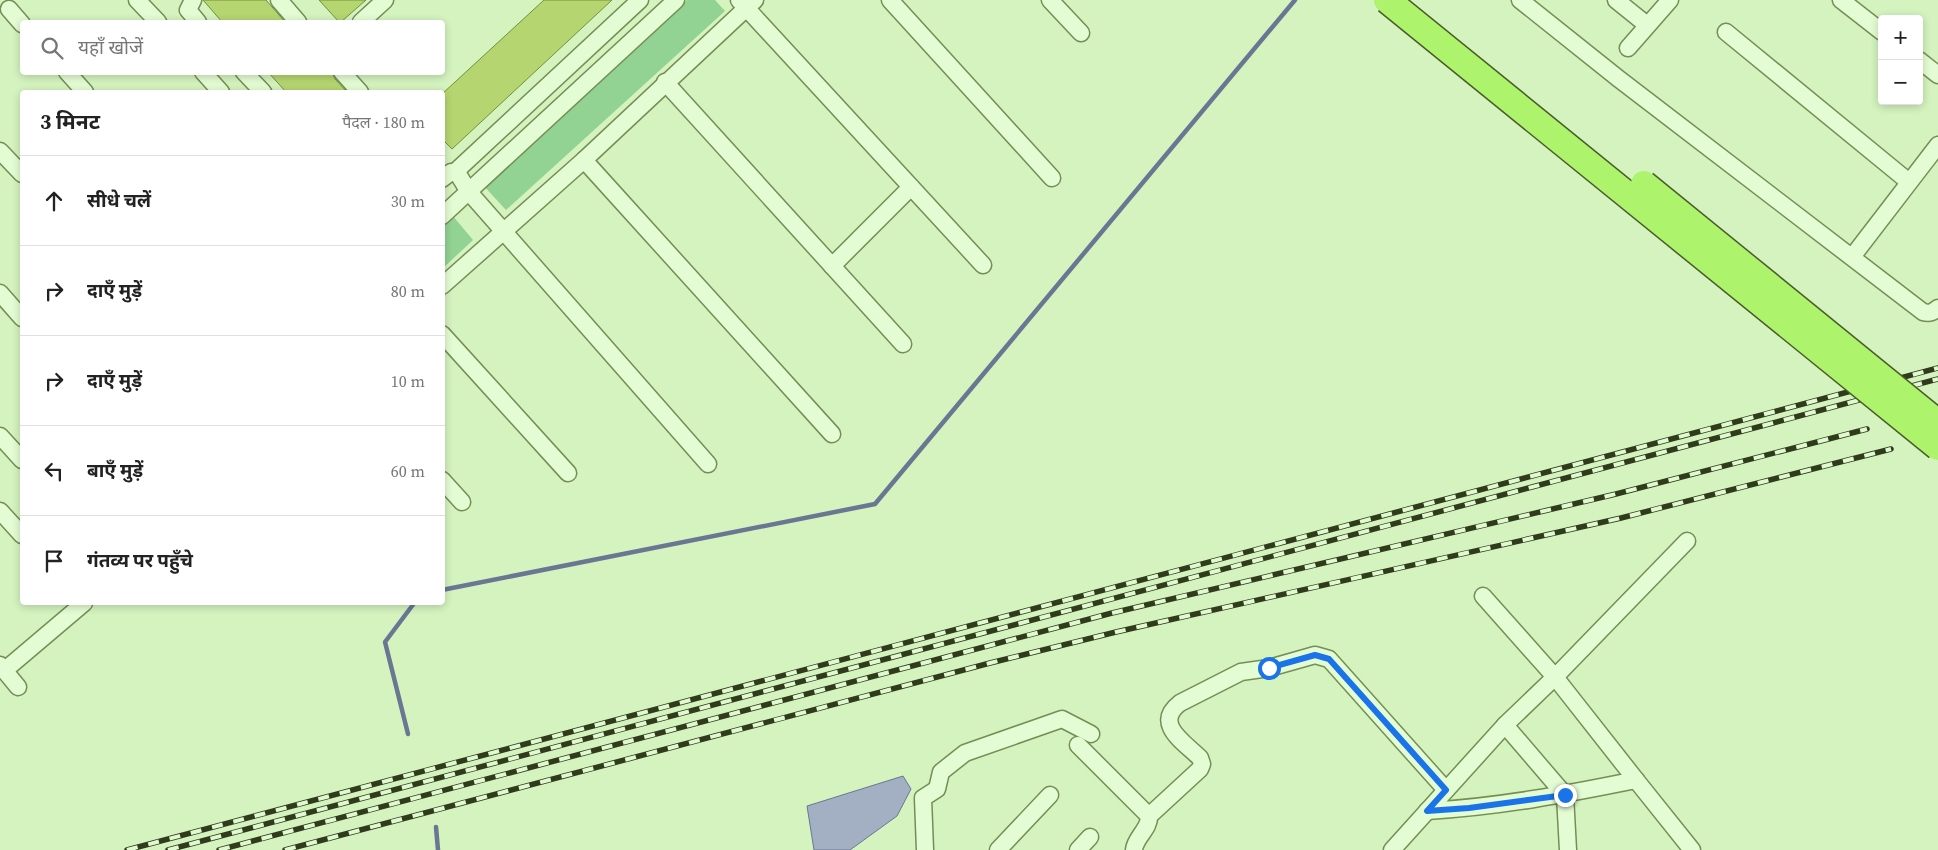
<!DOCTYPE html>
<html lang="hi">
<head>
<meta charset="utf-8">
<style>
  body { margin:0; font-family:"Source Serif 4","Noto Sans Devanagari",serif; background:#f6f6f6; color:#222 }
  .controls { position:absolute; right:15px; top:15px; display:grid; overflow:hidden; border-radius:5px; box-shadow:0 2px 8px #0003 }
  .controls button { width:45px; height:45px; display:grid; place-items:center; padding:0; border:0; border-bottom:1px solid #e0e0e0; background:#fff; color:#222; font:25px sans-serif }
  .stop { position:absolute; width:15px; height:15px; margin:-11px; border:4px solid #1a73e8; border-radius:50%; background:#fff }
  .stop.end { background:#1a73e8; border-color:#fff; box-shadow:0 1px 5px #0008 }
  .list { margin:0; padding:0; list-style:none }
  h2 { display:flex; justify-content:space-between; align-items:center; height:65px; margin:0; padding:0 20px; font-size:21px }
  h2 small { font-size:16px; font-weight:400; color:#767676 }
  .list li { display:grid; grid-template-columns:32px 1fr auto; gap:15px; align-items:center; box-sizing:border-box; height:90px; padding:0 20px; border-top:1px solid #e0e0e0 }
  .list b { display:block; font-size:19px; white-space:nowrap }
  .list em { font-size:16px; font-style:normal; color:#767676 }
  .icon { flex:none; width:28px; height:28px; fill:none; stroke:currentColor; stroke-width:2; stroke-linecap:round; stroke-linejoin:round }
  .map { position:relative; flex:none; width:1938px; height:850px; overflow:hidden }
  .search { position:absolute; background:#fff; box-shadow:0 2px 8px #0003; left:20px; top:20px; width:425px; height:55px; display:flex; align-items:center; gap:12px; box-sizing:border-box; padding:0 18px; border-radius:5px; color:#767676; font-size:19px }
  .panel { position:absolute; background:#fff; box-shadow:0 2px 8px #0003; left:20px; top:90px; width:425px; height:515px; border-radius:5px }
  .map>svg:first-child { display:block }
  .green { fill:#92d293 }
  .water { fill:#a3b0c4; stroke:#697793 }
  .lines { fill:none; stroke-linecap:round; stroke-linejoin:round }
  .stream { stroke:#697793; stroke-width:4.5 }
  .building { fill:#b5d571; stroke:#769038 }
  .minor-casing { stroke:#758e55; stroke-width:19 }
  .minor { stroke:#e4fcd3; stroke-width:16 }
  .rail-casing { stroke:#2f3b1b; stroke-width:5.5 }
  .rail { stroke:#e0f9d0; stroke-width:4; stroke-dasharray:11; stroke-linecap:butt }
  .trunk-bridge-casing { stroke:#495b2a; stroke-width:29; stroke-linecap:butt }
  .trunk-bridge { stroke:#aef36c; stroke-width:26 }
  .route { stroke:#1a73e8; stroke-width:6 }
</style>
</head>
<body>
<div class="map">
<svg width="1938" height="850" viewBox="0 0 1938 850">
  <rect width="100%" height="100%" fill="#d4f3bf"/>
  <g class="green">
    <path d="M687,0H715L725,11L506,210L483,185Z"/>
    <path d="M452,215L473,240L443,268V224Z"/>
  </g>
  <path class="water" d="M903,776L911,789L897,816L850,850H814L807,806Z"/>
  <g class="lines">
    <g class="stream">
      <path d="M442,590L875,504L1295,0"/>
      <path d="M408,734L385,642L415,602"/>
      <path d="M436,827L438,850"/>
    </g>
  </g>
  <g class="building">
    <path d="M203,0H266L285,22H222Z"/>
    <path d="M319,0H366L341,22H339Z"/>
    <path d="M544,0H612L452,149L442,139V94Z"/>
    <path d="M268,72H332L335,79L347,92H286Z"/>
  </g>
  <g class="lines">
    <g class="minor-casing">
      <g id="minor">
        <path d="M137,0L158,22"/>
        <path d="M193,0L188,10L198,22"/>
        <path d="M279,0L298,22"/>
        <path d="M739,0L983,265"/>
        <path d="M890,0L1052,178"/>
        <path d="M1050,0L1081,33"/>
        <path d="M1520,0L1619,79L1923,312C1930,314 1933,312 1938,308"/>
        <path d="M1616,0L1647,25"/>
        <path d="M1841,0L1882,32"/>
        <path d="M9,9L22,24"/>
        <path d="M361,22L385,0"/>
        <path d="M1726,32L1909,182"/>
        <path d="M1628,48L1670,0"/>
        <path d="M1919,60L1938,75"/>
        <path d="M67,72L85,92"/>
        <path d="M203,72L221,92"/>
        <path d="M244,72L263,92"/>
        <path d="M342,72L360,92"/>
        <path d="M665,82L903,344"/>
        <path d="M0,151L22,174"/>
        <path d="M584,160L832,434"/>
        <path d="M455,172L640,0"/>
        <path d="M442,179L451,172L458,174L469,192L708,464"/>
        <path d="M442,216L676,0"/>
        <path d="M1852,257L1938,145"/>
        <path d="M832,266L911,187"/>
        <path d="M442,286L584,160L755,0"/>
        <path d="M0,293L22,318"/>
        <path d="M442,334L568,473"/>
        <path d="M0,436L22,460"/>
        <path d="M442,480L462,502"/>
        <path d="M0,511L22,535"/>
        <path d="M1483,596L1555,677L1636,780L1692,850"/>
        <path d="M0,665L18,687"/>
        <path d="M5,670L84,603"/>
        <path d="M1505,725L1565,795L1568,850"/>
        <path d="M1078,745L1149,816C1150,829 1135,837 1134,850"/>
        <path d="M1427,811C1498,807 1567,794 1636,780"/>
        <path d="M1149,816L1200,769L1202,764L1200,758C1184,742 1153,724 1180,703L1241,672L1269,668L1315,655L1329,659L1446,790"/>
        <path d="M925,850L923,798L937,789L941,772L965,753L1062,719L1091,734"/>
        <path d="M998,850L1050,795"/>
        <path d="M1078,850L1090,837"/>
        <path d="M1392,850L1505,725L1555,677L1687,541"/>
      </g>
    </g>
    <use href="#minor" class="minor"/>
    <g class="rail-casing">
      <g id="rail">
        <path d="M127,850L1938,368"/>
        <path d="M168,850L1938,379"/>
        <path d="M219,850L1112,613L1616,494L1867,429"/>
        <path d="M285,850L990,663L1116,632L1621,518L1891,449"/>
      </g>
    </g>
    <use href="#rail" class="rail"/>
    <g class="trunk-bridge-casing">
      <g id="trunk-bridge">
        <path d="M1387,0L1938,447"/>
        <path d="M1644,184L1938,423"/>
      </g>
    </g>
    <use href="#trunk-bridge" class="trunk-bridge"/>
  </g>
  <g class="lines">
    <path class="route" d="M1269,668L1315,655L1329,659L1446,790L1427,811L1469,808L1565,795"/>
  </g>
</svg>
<div class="controls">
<button>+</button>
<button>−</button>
</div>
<div class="stop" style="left:1269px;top:668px"></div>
<div class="stop end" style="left:1565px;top:795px"></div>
<div class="search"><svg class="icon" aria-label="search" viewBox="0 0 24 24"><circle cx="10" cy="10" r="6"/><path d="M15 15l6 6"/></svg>यहाँ खोजें</div>
<section class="panel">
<h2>3 मिनट<small>पैदल · 180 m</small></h2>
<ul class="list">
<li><svg class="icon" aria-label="ahead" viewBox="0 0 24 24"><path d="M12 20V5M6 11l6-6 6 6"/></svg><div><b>सीधे चलें</b></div><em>30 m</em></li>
<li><svg class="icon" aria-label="right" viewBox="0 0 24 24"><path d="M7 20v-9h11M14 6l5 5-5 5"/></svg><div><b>दाएँ मुड़ें</b></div><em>80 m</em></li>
<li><svg class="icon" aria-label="right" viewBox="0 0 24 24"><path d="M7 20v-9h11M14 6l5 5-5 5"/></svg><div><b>दाएँ मुड़ें</b></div><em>10 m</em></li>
<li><svg class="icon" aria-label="left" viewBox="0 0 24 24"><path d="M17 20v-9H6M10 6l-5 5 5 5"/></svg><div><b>बाएँ मुड़ें</b></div><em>60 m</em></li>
<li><svg class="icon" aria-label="arrive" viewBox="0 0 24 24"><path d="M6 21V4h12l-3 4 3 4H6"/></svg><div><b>गंतव्य पर पहुँचे</b></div></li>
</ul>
</section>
</div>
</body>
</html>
